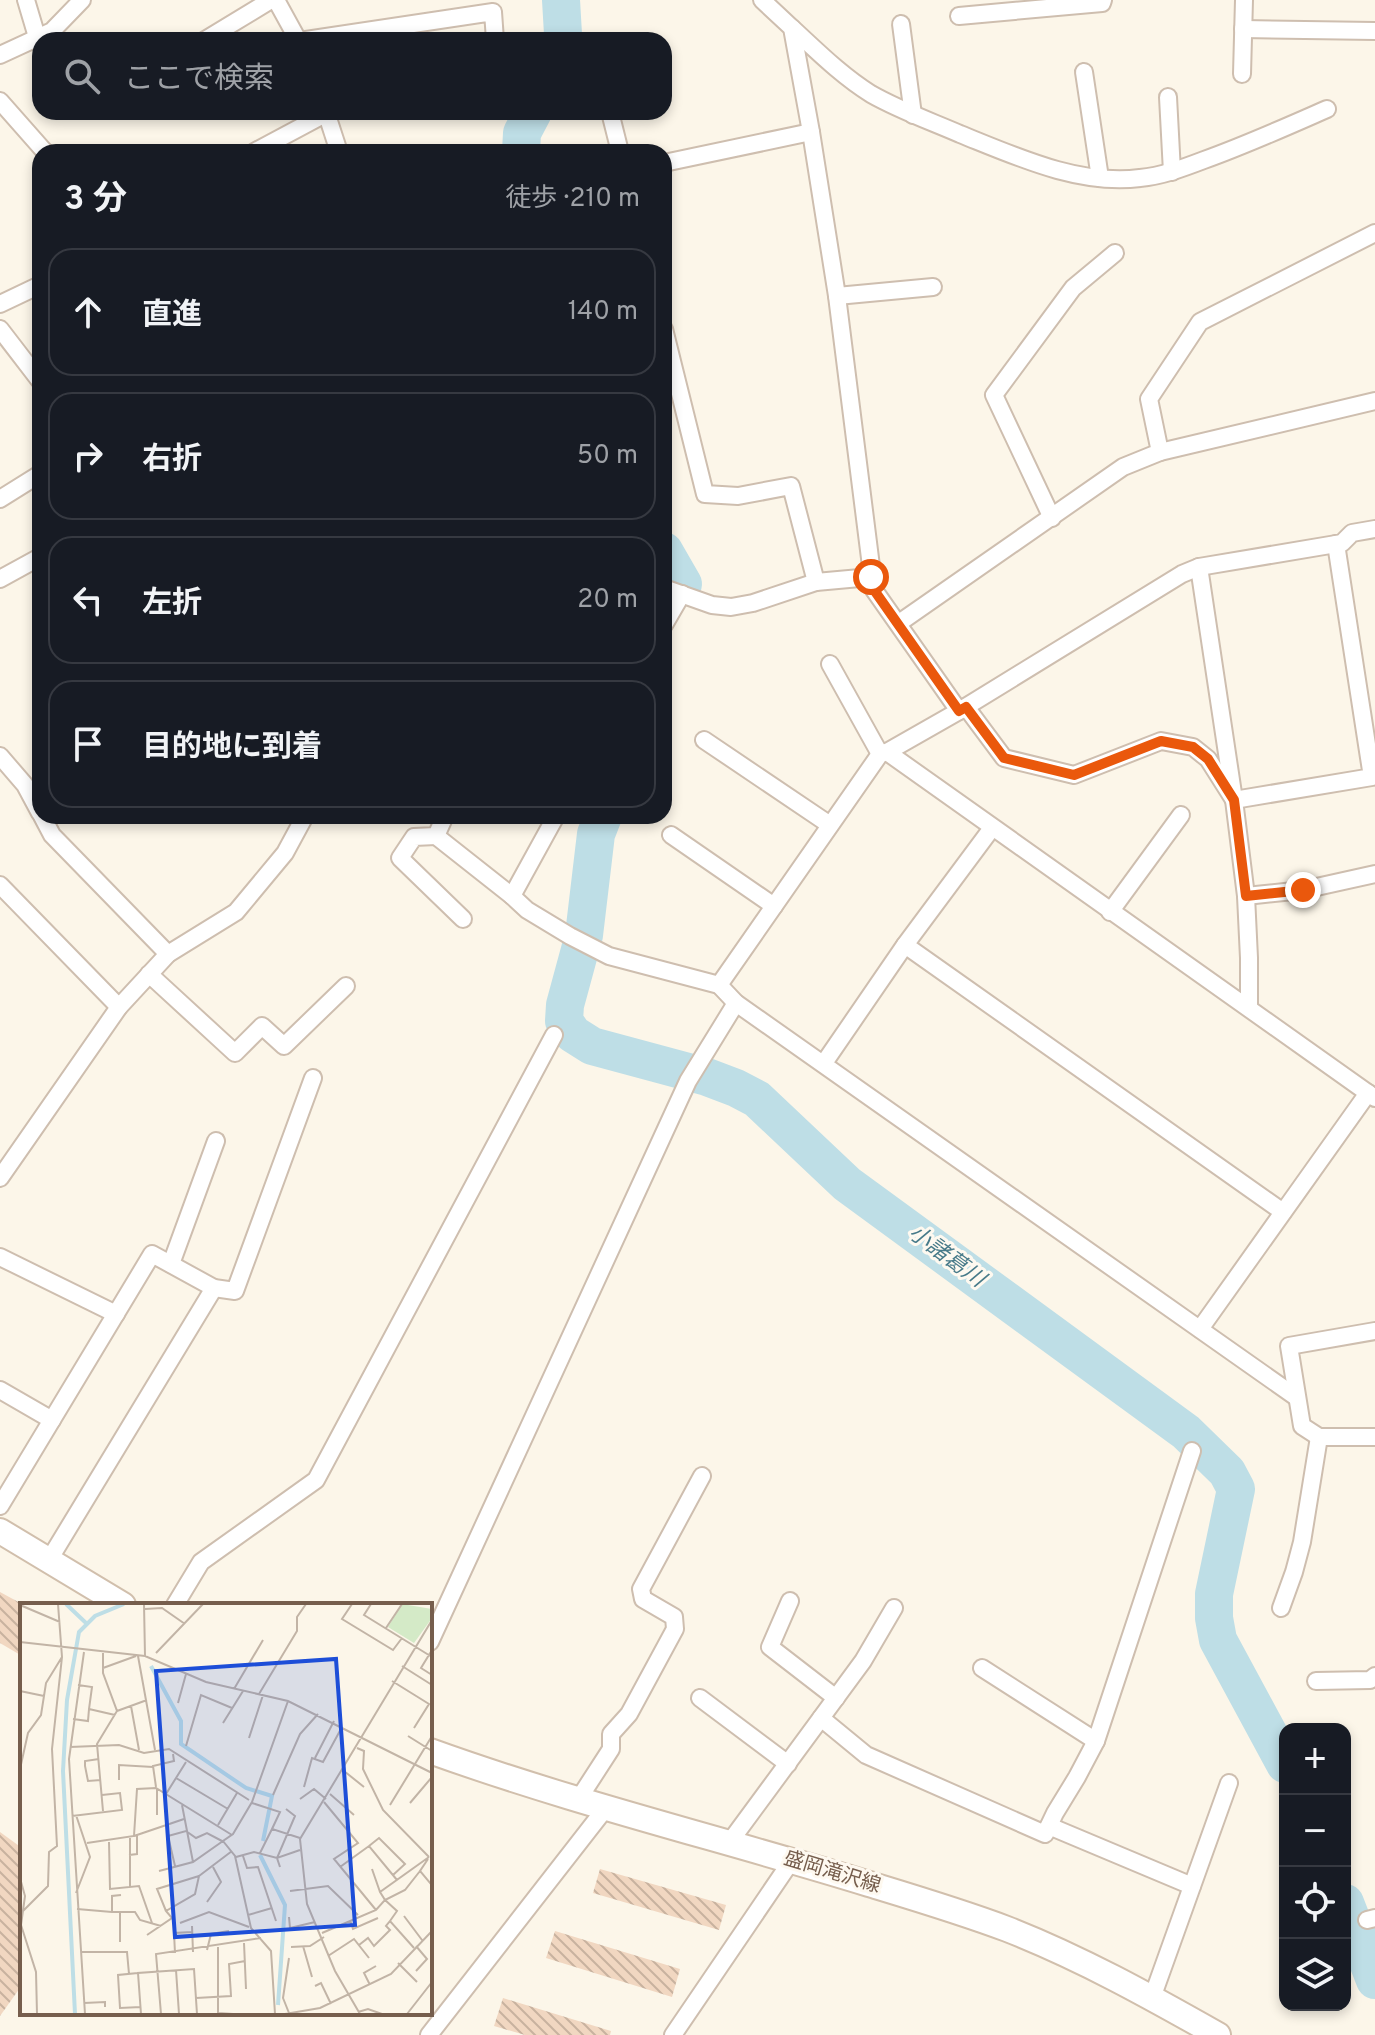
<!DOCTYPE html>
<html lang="ja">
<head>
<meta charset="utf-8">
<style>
  body { margin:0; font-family:Overpass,"Noto Sans JP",sans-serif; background:#20242c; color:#f1f3f6 }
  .controls { position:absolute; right:24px; bottom:24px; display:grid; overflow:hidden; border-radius:16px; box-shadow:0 4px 12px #0003 }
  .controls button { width:72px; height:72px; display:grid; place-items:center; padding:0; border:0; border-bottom:2px solid #363941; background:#171b24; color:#f1f3f6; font:40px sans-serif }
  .stop { position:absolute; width:24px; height:24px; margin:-18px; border:6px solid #ea580c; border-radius:50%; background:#fff }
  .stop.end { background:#ea580c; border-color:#fff; box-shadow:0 2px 8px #0008 }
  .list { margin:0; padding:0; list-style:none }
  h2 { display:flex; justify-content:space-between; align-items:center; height:104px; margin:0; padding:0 32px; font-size:34px }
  h2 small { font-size:26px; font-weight:400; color:#9ea1a6 }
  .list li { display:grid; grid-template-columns:52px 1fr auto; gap:24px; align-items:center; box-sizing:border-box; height:128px; margin:0 16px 16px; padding:0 16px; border:2px solid #363941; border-radius:24px }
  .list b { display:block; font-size:30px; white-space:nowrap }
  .list em { font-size:26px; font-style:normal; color:#9ea1a6 }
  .icon { flex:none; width:44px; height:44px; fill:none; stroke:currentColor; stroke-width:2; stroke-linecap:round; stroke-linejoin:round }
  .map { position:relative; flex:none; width:1375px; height:2035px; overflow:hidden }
  .search { position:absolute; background:#171b24; box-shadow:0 4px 12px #0003; left:32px; top:32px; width:640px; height:88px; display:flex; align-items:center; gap:20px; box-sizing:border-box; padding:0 28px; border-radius:24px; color:#9ea1a6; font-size:30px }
  .panel { position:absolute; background:#171b24; box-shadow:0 4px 12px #0003; left:32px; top:144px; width:640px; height:680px; border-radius:24px }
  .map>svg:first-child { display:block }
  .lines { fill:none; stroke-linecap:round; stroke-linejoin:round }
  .river { stroke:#bedee6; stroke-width:38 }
  .building { fill:url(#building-back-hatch) }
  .street-casing { stroke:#cebeaf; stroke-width:20 }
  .secondary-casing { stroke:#d1bfac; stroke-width:28 }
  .street { stroke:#fff; stroke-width:16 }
  .secondary { stroke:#fff; stroke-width:24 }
  .route { stroke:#ea580c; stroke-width:10 }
  .labels { text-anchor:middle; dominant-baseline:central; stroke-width:6; stroke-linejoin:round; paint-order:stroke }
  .street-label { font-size:20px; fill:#765e4d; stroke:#fef9f0 }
  .water-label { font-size:22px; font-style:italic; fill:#477a89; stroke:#fef9f0 }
  .inset-river { fill:none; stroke:#bedee6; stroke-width:4 }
  .inset-road { fill:none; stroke:#c2b4a6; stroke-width:2 }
  .view { fill:#1d4ed8; fill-opacity:0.15; stroke:#1d4ed8; stroke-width:4 }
  .inset-edge { fill:none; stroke:#765e4d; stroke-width:4 }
</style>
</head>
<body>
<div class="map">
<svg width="1375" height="2035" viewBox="0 0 1375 2035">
  <defs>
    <pattern id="building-back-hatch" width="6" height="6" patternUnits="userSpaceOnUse" patternTransform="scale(2)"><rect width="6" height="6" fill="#f1d7c1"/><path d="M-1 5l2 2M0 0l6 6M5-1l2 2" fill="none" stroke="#c8b29f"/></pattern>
  </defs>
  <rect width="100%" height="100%" fill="#fcf6e9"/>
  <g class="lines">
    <g class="river">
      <path d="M561,0L563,34L561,40"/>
      <path d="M521,152L522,133L533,112"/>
      <path d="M664,551L683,584"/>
      <path d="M603,816L596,834L584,935L565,1005L564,1021L573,1034L592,1046L707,1077L736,1088L757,1099L847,1184L1186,1432L1227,1472L1236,1489L1214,1594V1618L1218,1640L1285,1764"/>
      <path d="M1345,1903L1375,1980"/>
    </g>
  </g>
  <g class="building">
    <path d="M0,1592L22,1604V1656L0,1643Z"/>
    <path d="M0,1832L22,1848V1985L0,2016Z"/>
    <path d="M600,1869L726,1905L719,1930L593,1893Z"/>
    <path d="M555,1931L680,1969L672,1997L546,1958Z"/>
    <path d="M503,1998L611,2031L610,2035H525L494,2026Z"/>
  </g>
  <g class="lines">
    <g class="street-casing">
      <g id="street">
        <path d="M26,0L37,37"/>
        <path d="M276,0L298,40"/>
        <path d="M762,0L792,28L811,132L837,296L874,590L959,711L887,752L880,754L719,985L736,1003L1296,1397"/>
        <path d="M959,16L1102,3L1103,0"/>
        <path d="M901,24L913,115"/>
        <path d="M792,28C817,51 842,76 871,94C899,110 930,121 960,134C1015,156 1079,186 1140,178C1162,176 1183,168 1204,160C1246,145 1286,127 1327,109"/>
        <path d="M1243,29L1375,31"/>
        <path d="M205,40L271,0"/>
        <path d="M306,40L493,12L495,40"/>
        <path d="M0,55L52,31L82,0"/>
        <path d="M1084,72L1100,178"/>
        <path d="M1242,74L1244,0"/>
        <path d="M1168,97L1172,172"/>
        <path d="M0,101L45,152"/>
        <path d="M326,112L339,152"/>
        <path d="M610,112L620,152"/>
        <path d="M254,152L327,113"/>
        <path d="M664,163L811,132"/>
        <path d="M837,296L933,287"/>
        <path d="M0,304L40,285"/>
        <path d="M0,329L40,381"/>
        <path d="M664,329L705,494L738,496L791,486L816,582"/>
        <path d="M1160,452L1375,401"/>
        <path d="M0,499L40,474"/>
        <path d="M1052,518L994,395L1073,288L1115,253"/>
        <path d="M1199,567L1234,800L1246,896L1249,958V1008"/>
        <path d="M0,579L40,557"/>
        <path d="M664,588L712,605L731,607L753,603L816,582L871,577"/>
        <path d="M899,623L1123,467L1160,452L1149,399L1200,322L1375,233"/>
        <path d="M664,625L682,594"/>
        <path d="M830,664L880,754"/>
        <path d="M966,707L1004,758L1074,775L1161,741L1193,747L1208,759L1234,800L1372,777L1336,544"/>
        <path d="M959,711L1182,574L1199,567L1342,543L1352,533L1375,529"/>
        <path d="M704,740L830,825"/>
        <path d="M887,752L1375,1098"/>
        <path d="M0,756L25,785L40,813"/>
        <path d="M42,816L52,835L168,954"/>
        <path d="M445,816L436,836L414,837L400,858L463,919"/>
        <path d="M556,816L512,896L527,910L570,936L609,956L719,985"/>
        <path d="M671,835L774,906"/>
        <path d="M436,836L512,896"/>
        <path d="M0,885L119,1007"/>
        <path d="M1246,896L1303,890L1375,874"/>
        <path d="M1110,912L1181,815"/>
        <path d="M905,945L1283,1212"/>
        <path d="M149,974L235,1053L262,1026L284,1046L346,986"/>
        <path d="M824,1063L905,945L992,828"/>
        <path d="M0,1178L119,1007L168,954L236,912L285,853L305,816"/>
        <path d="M0,1257L116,1314"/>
        <path d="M171,1264L216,1141"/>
        <path d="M1200,1329L1368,1093"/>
        <path d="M1375,1331L1289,1346L1302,1426L1319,1437H1375"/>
        <path d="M0,1390L52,1420"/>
        <path d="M0,1506L152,1254L214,1288L235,1291L313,1078"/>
        <path d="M49,1560L214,1288"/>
        <path d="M790,1601L770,1647L836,1698"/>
        <path d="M175,1605L201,1562L316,1480L554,1035"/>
        <path d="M1281,1608L1294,1572L1302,1542L1319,1437"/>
        <path d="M430,1642L688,1081L736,1003"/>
        <path d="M982,1668L1096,1741"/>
        <path d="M1316,1681L1370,1680L1375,1676"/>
        <path d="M700,1698L788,1764"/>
        <path d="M821,1718L866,1755L1045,1834L1055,1813L1077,1777L1096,1741L1192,1451"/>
        <path d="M578,1800L611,1749V1734L629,1714L675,1629L674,1617L643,1599L641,1589L702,1476"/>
        <path d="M1049,1826L1192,1886"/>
        <path d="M729,1843L863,1661L894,1608"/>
        <path d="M1367,1920L1375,1918"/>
        <path d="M1152,1998L1229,1783"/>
        <path d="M429,2035L605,1809"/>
        <path d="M673,2035L792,1860"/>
      </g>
    </g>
    <g class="secondary-casing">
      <g id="secondary">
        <path d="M0,1531L123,1605"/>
        <path d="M430,1751C574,1803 723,1839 869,1884C915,1898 962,1912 1007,1929C1081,1958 1149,1996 1218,2035"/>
      </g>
    </g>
    <use href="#street" class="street"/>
    <use href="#secondary" class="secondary"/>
  </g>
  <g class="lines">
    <path class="route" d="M871,577L874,590L959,711L966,707L1004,758L1074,775L1161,741L1193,747L1208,759L1234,800L1246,896L1303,890"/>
  </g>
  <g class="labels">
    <g class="street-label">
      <text transform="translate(832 1873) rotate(17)">盛岡滝沢線</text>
    </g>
    <g class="water-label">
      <text transform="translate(946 1257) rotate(36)">小諸葛川</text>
    </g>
  </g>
  <g transform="translate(20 1603)">
    <rect width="412" height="412" fill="#fcf6e9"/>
    <path d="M382,1L412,6V15L394,40L368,24Z" fill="#d4eac7"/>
    <path class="inset-river" d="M46,1L66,20M131,63L161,118V141L226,185L252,193L243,238M240,252L265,302L258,402M55,411L43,168L47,97L59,29L75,13L104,1"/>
    <path class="inset-road" d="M124,1L125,53M332,1L322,16L373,47L382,35M351,1L344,12L412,54M0,2L40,19M125,6L142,5L165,21M366,25L382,1M0,39L125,53L186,79L268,98L412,170M412,47L401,65L412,72M64,49L49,156L65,411M136,50L183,1M118,53L135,147M382,63L412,82M83,65L116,53M372,78L409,101L394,125M214,86L243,37M0,88L24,93M239,91L277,28V14L286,1M158,100L166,71M111,103L119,147M69,106L95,112M97,108L127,97M53,116L68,118L69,106L72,84L58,82M203,120L223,88M388,133L412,148M229,135L243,92M166,143L181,92L212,105M50,144L99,142L124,150L149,146L229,197M337,145L344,148L343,166L363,207L409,254M295,155L314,118M79,156L65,158V163L68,178L81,177M0,166L8,130L21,112L26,80L42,54L38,1M324,168L344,184M156,175L208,206M99,177V162L133,164M136,184L133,163L154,158L153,151M284,184L292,155L303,159L322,124M137,186V212M146,191L166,159M310,191L334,212M253,192L280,131L298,111M280,196L294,186L306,196M304,199L338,240L314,256L356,307M232,200L260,209L252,226L280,235M390,200L412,174M162,202L173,259M370,202L412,133M83,208L77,141L97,108L83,70V50M56,212L70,254L56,290M52,213L102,207L100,190L82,192M198,222L217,190M114,233L164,216M110,235V284M89,239L90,286L119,283L132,320M67,240L114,233L117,186L136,185L212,232M349,243L359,235L385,261L373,272M240,250L252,226M109,252L117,251V231M223,253L227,265L238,264L256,318M216,254L234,249L257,255L280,247M408,256L400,268L411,281V329M155,263L148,233L166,228L176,235L187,230L202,238M260,264L257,255L275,213L266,206M320,264L349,243L377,277M352,266L360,289M139,268L173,259L203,238M0,275L5,293L1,322L16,369L17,411M270,288L308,283L338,312M101,292L92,293V309H115L120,317L141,323M187,299L201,279L193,264M57,306L92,309M3,308L28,283L29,249L37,243L32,146L42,54M146,308L137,286L179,273M100,310V339M228,312L252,305M384,313L402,337M269,314L270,325L295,319M330,317L333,326L358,315M370,318L377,308L365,297L385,287L400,268M160,320L189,309L229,324M172,323L173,349M302,330L356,307L365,297L360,289L409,254M127,332L152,315L146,308L175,291L179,273L212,248M224,340L226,386M339,342L348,335L354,343L370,327L366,323L370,318L394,345M283,343L292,374M396,343L407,356L396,368M198,344V410L213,411M271,344L290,343L304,334M187,347L191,331L209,328M61,349H107L109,371M155,350L154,330L172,329M308,353L334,336L349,355M269,355L263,395L269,410M378,360L397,379M156,367L159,411M118,370L98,372L100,405L121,404M350,382L344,370L356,363M295,383L301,380L311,401M176,395L211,393L209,361L225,358M64,400L85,399V404M338,409L348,406L362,411M121,411L118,370L174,366L177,411M141,411L136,351L241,335M255,411L251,348L231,325L215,253L203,238L213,231L232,199L268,98M265,411L300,405L371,371L412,328M340,411L315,368L287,301L280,236L412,17M387,411L412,379"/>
    <path class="view" d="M316,56L335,322L155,334L136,68Z"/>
    <rect width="412" height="412" class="inset-edge"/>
  </g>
</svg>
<div class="controls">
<button>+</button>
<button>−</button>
<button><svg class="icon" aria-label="locate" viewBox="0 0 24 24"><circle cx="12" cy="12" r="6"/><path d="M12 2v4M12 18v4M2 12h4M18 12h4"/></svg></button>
<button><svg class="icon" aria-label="layers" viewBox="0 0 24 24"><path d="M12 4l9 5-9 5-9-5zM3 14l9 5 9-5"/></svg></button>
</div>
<div class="stop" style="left:871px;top:577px"></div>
<div class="stop end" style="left:1303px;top:890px"></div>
<div class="search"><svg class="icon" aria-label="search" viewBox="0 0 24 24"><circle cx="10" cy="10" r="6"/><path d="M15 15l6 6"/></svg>ここで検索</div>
<section class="panel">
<h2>3 分<small>徒歩 · 210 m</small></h2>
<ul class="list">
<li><svg class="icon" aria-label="ahead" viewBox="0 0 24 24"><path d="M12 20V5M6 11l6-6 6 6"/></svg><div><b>直進</b></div><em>140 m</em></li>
<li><svg class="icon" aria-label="right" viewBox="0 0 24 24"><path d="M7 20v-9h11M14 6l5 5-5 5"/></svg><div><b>右折</b></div><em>50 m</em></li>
<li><svg class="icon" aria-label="left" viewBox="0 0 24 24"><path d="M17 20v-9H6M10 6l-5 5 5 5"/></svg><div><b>左折</b></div><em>20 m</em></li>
<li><svg class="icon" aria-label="arrive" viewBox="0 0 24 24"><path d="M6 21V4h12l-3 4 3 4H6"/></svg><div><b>目的地に到着</b></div></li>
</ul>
</section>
</div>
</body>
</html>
